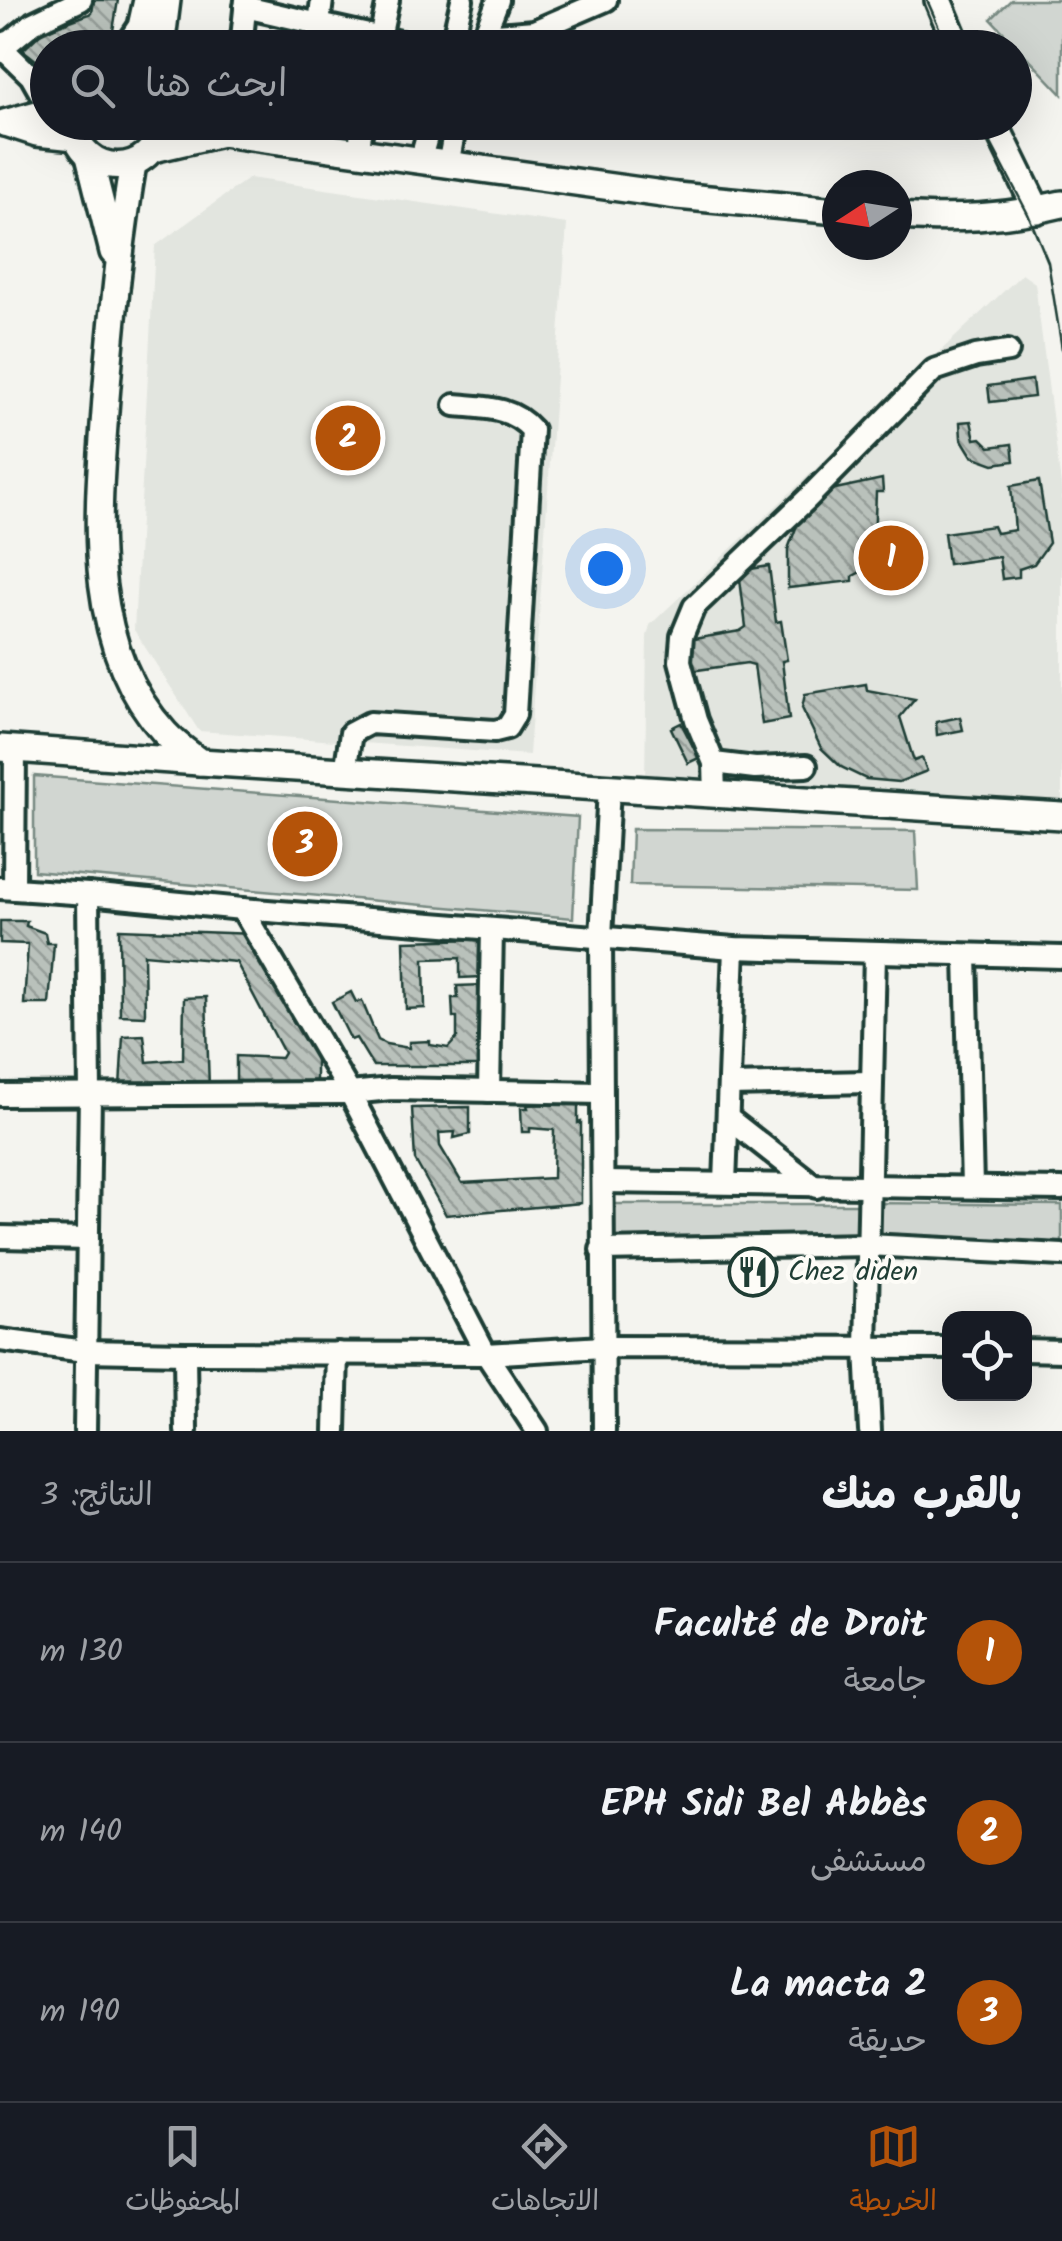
<!DOCTYPE html>
<html lang="ar">
<head>
<meta charset="utf-8">
<style>
  body { margin:0; font-family:Kalam,"Playpen Sans Arabic",sans-serif; background:#20242c; color:#f1f3f6; direction:rtl }
  .controls { position:absolute; right:30px; bottom:30px; display:grid; overflow:hidden; border-radius:20px; box-shadow:0 10px 40px #0002 }
  .controls button { width:90px; height:90px; display:grid; place-items:center; padding:0; border:0; border-bottom:2px solid #363941; background:#171b24; color:#f1f3f6; font:50px sans-serif }
  .compass { position:absolute; left:822px; top:170px; width:90px; height:90px; border-radius:50%; background:#171b24; box-shadow:0 10px 40px #0002; rotate:258deg }
  .you { position:absolute; left:605px; top:568px; width:35px; height:35px; margin:-25px; border:8px solid #fff; border-radius:50%; background:#1a73e8; box-shadow:0 0 0 15px #1a73e833 }
  .badge { display:grid; place-items:center; width:65px; height:65px; border-radius:50%; background:#b45309; color:#fff; font-size:32px; font-weight:700 }
  .pin { position:absolute; translate:-50% -50%; border:5px solid #fff; box-shadow:0 2px 10px #0006 }
  .list { margin:0; padding:0; list-style:none }
  h2 { display:flex; justify-content:space-between; align-items:center; height:130px; margin:0; padding:0 40px; font-size:42px }
  h2 small { font-size:32px; font-weight:400; color:#9ea1a6 }
  .list li { display:grid; grid-template-columns:65px 1fr auto; gap:30px; align-items:center; box-sizing:border-box; height:180px; padding:0 40px; border-top:2px solid #363941 }
  .list b { display:block; font-size:38px; white-space:nowrap }
  .list p { margin:0; font-size:32px; white-space:nowrap; color:#9ea1a6 }
  .list em { font-size:32px; font-style:normal; color:#9ea1a6 }
  .icon { flex:none; width:55px; height:55px; fill:none; stroke:currentColor; stroke-width:2; stroke-linecap:round; stroke-linejoin:round }
  .map { position:relative; flex:none; width:1062px; height:1431px; overflow:hidden; direction:ltr }
  .search { position:absolute; background:#171b24; box-shadow:0 10px 40px #0002; left:30px; right:30px; top:30px; height:110px; display:flex; align-items:center; gap:25px; box-sizing:border-box; padding:0 35px; border-radius:55px; color:#9ea1a6; font-size:38px }
  .sheet { height:670px; background:#171b24 }
  nav { display:flex; justify-content:space-around; align-items:center; box-sizing:border-box; height:140px; border-top:2px solid #363941; background:#171b24; font-size:28px; color:#9ea1a6 }
  nav a { display:grid; justify-items:center; gap:5px }
  nav .on { color:#b45309 }
  .map>svg:first-child { display:block }
  .built { fill:#e2e5df }
  .green { fill:#d1d6d1; stroke:#788a82; stroke-width:2.5 }
  .building { fill:url(#building-back-hatch); stroke:#1f3d34; stroke-width:2.5 }
  .lines { fill:none; stroke-linecap:round; stroke-linejoin:round }
  .minor-casing { stroke:#1f3d34; stroke-width:28 }
  .major-casing { stroke:#1f3d34; stroke-width:32 }
  .minor { stroke:#fdfcf7; stroke-width:20 }
  .major { stroke:#fdfcf7; stroke-width:25 }
  .tram { stroke:#1f3d34; stroke-width:2.5 }
  .labels { text-anchor:middle; dominant-baseline:central; stroke-width:8; stroke-linejoin:round; paint-order:stroke }
  .poi-label { font-size:28px; fill:#1f3d34; stroke:#fdfcf7; text-anchor:start }
</style>
</head>
<body>
<div class="map">
<svg width="1062" height="1431" viewBox="0 0 1062 1431">
  <defs>
    <pattern id="building-back-hatch" width="6" height="6" patternUnits="userSpaceOnUse" patternTransform="scale(2.5)"><rect width="6" height="6" fill="#b9c1bb"/><path d="M-1 5l2 2M0 0l6 6M5-1l2 2" fill="none" stroke="#969e99"/></pattern>
  </defs>
  <rect width="100%" height="100%" fill="#f4f4ef"/>
  <filter id="ink" filterUnits="userSpaceOnUse"><feTurbulence type="fractalNoise" baseFrequency=".01" numOctaves="2"/><feDisplacementMap in="SourceGraphic" scale="20" xChannelSelector="R" yChannelSelector="G"/><feConvolveMatrix kernelMatrix="1 2 1 2 8 2 1 2 1" color-interpolation-filters="sRGB"/></filter>
  <g filter="url(#ink)">
    <g class="built">
      <path d="M249,178L567,224L529,755L199,731L134,630L155,246Z"/>
      <path d="M1022,274L1035,283L1062,492V815L645,780L647,636L650,625Z"/>
    </g>
    <g class="green">
      <path d="M1011,0H1062V94L991,19Z"/>
      <path d="M34,776L578,817L573,918L34,871Z"/>
      <path d="M632,829L915,831L918,890L630,885Z"/>
      <path d="M876,1203L1062,1205V1246L876,1244Z"/>
      <path d="M613,1204H857V1243L612,1241Z"/>
    </g>
    <g class="building">
      <path d="M94,0H118L113,31L87,35L61,48H48V58L41,64L23,50L43,31L92,13Z"/>
      <path d="M1032,380L1034,397L990,402L988,386Z"/>
      <path d="M971,421L975,439L981,438L990,447L1012,444L1014,461L994,464L972,456L961,438L960,422Z"/>
      <path d="M882,479L883,492H876L874,543L880,542L894,555L853,576V581L788,588V549L799,520L831,490Z"/>
      <path d="M1039,481L1049,543L1034,564L1019,569V577L1002,579L999,557L948,564L944,533L993,526L996,533L1015,530L1011,486Z"/>
      <path d="M769,566L776,622L781,621L787,660L782,661L789,719L762,724L754,665L747,663L690,671L682,641L740,631L746,627L739,571Z"/>
      <path d="M866,684L867,690L915,699L900,717L914,761L922,758L927,771L899,782L866,779L841,767L821,748L802,708L805,694Z"/>
      <path d="M960,717L963,730L937,735L936,722Z"/>
      <path d="M681,723L699,758L688,763L671,728Z"/>
      <path d="M0,921H27L26,926L45,933L47,943H54L49,1004H24L28,944L0,943Z"/>
      <path d="M119,929L254,934L316,1052V1085L236,1084V1056L281,1058L284,1053L236,962L144,954L145,1016L120,1015Z"/>
      <path d="M481,939L482,977L460,978V958L424,959L425,1008L406,1009L404,941Z"/>
      <path d="M483,985L481,1066H373L356,1038L351,1040L332,1002L351,992L356,1002L362,1001L378,1040L386,1044L409,1048V1042L430,1041V1045L448,1048L457,1038V1017H453L452,998H458L457,986Z"/>
      <path d="M206,997L209,1088L120,1087L123,1036L144,1035L147,1062L183,1059L184,998Z"/>
      <path d="M578,1102V1123L581,1122V1203L446,1215L415,1160L412,1108L470,1107V1134L454,1138L455,1132L439,1133L440,1146L462,1183L553,1178L554,1130L530,1128V1132H522L521,1108H528L527,1105Z"/>
    </g>
    <g class="lines">
      <g class="minor-casing">
        <g id="minor">
          <path d="M322,0L319,24L427,48"/>
          <path d="M245,7L319,24L314,48"/>
          <path d="M484,35L534,31L606,0"/>
          <path d="M0,45L11,41L33,23L81,0"/>
          <path d="M0,46L31,76L48,106"/>
          <path d="M480,46L498,0"/>
          <path d="M241,48L246,0"/>
          <path d="M378,48L388,0"/>
          <path d="M451,48L462,0"/>
          <path d="M296,144L300,122"/>
          <path d="M358,152L363,122"/>
          <path d="M420,162L431,122"/>
          <path d="M448,166L456,122"/>
          <path d="M714,763L755,768L806,766"/>
          <path d="M345,772L351,733L370,723L495,731L507,728L515,715L532,430C511,406 484,408 455,405"/>
          <path d="M715,795L714,763L696,720L680,661L682,636L694,607L807,499L934,370L976,356L1008,351"/>
          <path d="M0,888L88,894L90,1094L85,1431"/>
          <path d="M14,889L15,749"/>
          <path d="M88,894L242,909L350,1093"/>
          <path d="M242,909L734,948L1062,957"/>
          <path d="M966,956L972,1186"/>
          <path d="M729,1085L870,1082"/>
          <path d="M489,1091L492,929"/>
          <path d="M0,1095L350,1093"/>
          <path d="M728,1118L816,1187"/>
          <path d="M603,1182L1062,1189"/>
          <path d="M725,1183L734,948"/>
          <path d="M0,1237L88,1239"/>
          <path d="M601,1250L868,1245L1062,1255"/>
          <path d="M0,1340L85,1351L185,1353L486,1354L603,1347L950,1348"/>
          <path d="M1024,1350L1062,1351"/>
          <path d="M185,1353L186,1431"/>
          <path d="M335,1431L337,1353"/>
          <path d="M537,1431L486,1354L350,1093L391,1089L601,1093"/>
          <path d="M604,1431L601,937L609,788"/>
          <path d="M870,1431L866,1348L875,953"/>
        </g>
      </g>
      <g class="major-casing">
        <g id="major">
          <path d="M938,0L958,48"/>
          <path d="M127,48L141,27L147,0"/>
          <path d="M161,48L167,0"/>
          <path d="M73,122C79,180 156,180 162,122"/>
          <path d="M994,122L1037,210"/>
          <path d="M4,123L48,111"/>
          <path d="M6,123L37,133L75,137"/>
          <path d="M153,149L222,133L677,196L837,211"/>
          <path d="M89,156L113,252"/>
          <path d="M133,164C120,242 112,319 106,398C98,510 82,642 165,733C175,744 188,753 200,762L1062,816"/>
          <path d="M897,216C956,220 1004,218 1062,204"/>
          <path d="M0,748L199,762"/>
        </g>
      </g>
      <use href="#minor" class="minor"/>
      <use href="#major" class="major"/>
      <g class="tram">
        <path d="M927,0L948,48"/>
        <path d="M980,122L1028,214L1048,262L1062,349"/>
      </g>
    </g>
  </g>
  <defs>
    <g id="restaurant-ring" transform="scale(2.5)"><circle r="9.5" fill="#fdfcf7" stroke="#1f3d34" stroke-width="1.5"/><path d="M-5-6h1v4h1v-4h1v4h1v-4h1v5L-1.5 .5V6h-2V.5L-5-1ZM5-6V6H3V1.5H1.5Q1.5-4 5-6Z" fill="#1f3d34"/></g>
  </defs>
  <g fill-rule="evenodd">
    <use href="#restaurant-ring" x="753" y="1272"/>
  </g>
  <g class="labels">
    <g class="poi-label">
      <text x="788" y="1272">Chez diden</text>
    </g>
  </g>
</svg>
<div class="controls">
<button><svg class="icon" aria-label="locate" viewBox="0 0 24 24"><circle cx="12" cy="12" r="6"/><path d="M12 2v4M12 18v4M2 12h4M18 12h4"/></svg></button>
</div>
<svg class="compass" viewBox="-18 -18 36 36"><path d="M0-13l5 13h-10z" fill="#e53935"/><path d="M0 13l5-13h-10z" fill="#9ea1a6"/></svg>
<div class="you"></div>
<div class="pin badge" style="left:891px;top:558px">1</div>
<div class="pin badge" style="left:348px;top:438px">2</div>
<div class="pin badge" style="left:305px;top:844px">3</div>
<div class="search"><svg class="icon" aria-label="search" viewBox="0 0 24 24"><circle cx="10" cy="10" r="6"/><path d="M15 15l6 6"/></svg>ابحث هنا</div>
</div>
<section class="sheet">
<h2>بالقرب منك<small>النتائج: 3</small></h2>
<ul class="list">
<li><span class="badge">1</span><div><b>Faculté de Droit</b><p>جامعة</p></div><em>130 m</em></li>
<li><span class="badge">2</span><div><b>EPH Sidi Bel Abbès</b><p>مستشفى</p></div><em>140 m</em></li>
<li><span class="badge">3</span><div><b>La macta 2</b><p>حديقة</p></div><em>190 m</em></li>
</ul>
</section>
<nav>
<a class="on"><svg class="icon" aria-label="map" viewBox="0 0 24 24"><path d="M3 6l6-2 6 2 6-2v14l-6 2-6-2-6 2zM9 4v14M15 6v14"/></svg>الخريطة</a>
<a><svg class="icon" aria-label="directions" viewBox="0 0 24 24"><path d="M12 3l9 9-9 9-9-9zM9 14v-3h6M13 9l2 2-2 2"/></svg>الاتجاهات</a>
<a><svg class="icon" aria-label="saved" viewBox="0 0 24 24"><path d="M7 4h10v16l-5-4-5 4z"/></svg>المحفوظات</a>
</nav>
</body>
</html>
